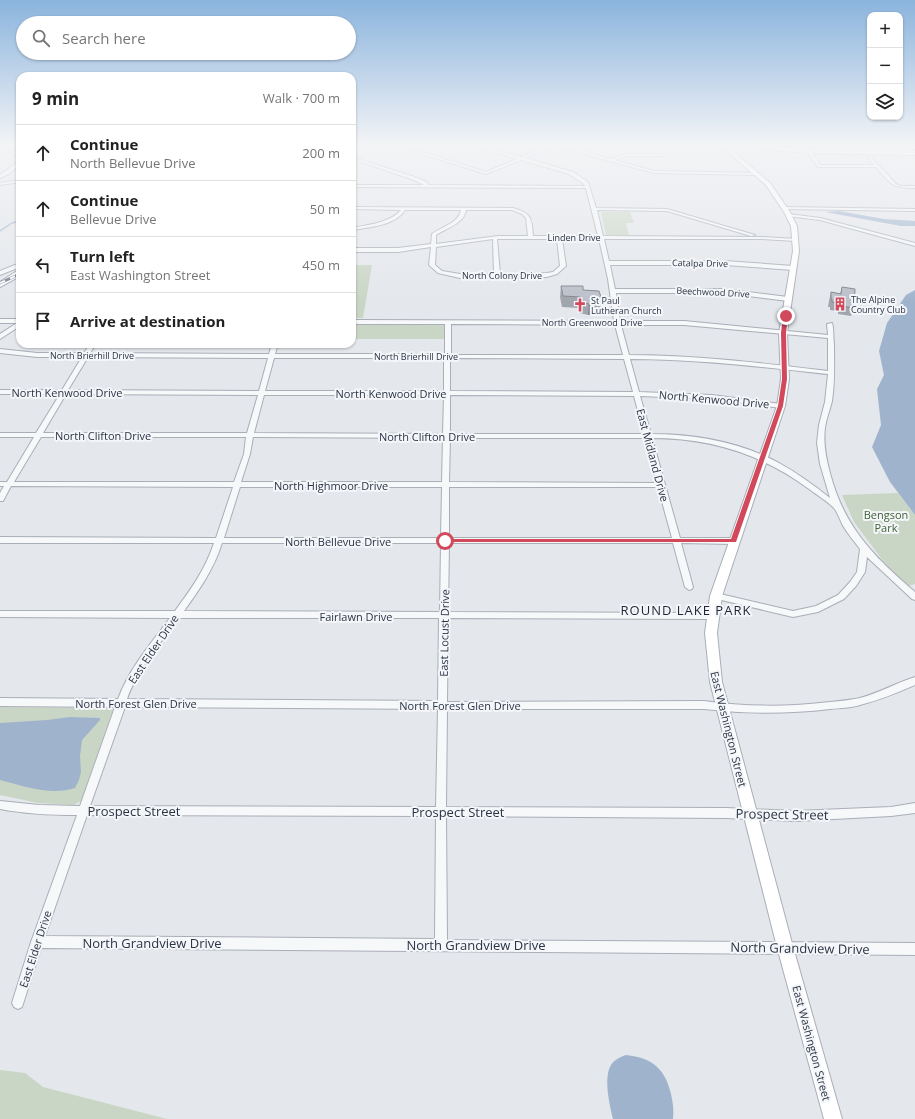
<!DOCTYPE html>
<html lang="en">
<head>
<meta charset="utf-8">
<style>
  body { margin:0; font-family:"Open Sans",sans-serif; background:#f6f6f6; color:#222 }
  .controls { position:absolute; right:12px; top:12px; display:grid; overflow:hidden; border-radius:8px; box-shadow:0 1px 3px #0004 }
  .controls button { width:36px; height:36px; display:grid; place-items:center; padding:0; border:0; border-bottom:1px solid #e0e0e0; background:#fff; color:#222; font:20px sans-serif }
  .stop { position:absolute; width:12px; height:12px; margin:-9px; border:3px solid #d1495b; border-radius:50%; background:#fff }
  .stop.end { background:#d1495b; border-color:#fff; box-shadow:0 1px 4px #0008 }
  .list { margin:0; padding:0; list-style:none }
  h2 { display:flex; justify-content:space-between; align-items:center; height:52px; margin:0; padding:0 16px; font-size:17px }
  h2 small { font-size:13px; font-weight:400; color:#767676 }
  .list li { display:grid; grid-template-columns:26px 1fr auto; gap:12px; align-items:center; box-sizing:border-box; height:56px; padding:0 16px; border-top:1px solid #e0e0e0 }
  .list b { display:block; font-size:15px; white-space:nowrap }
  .list p { margin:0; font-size:13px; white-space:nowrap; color:#767676 }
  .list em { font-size:13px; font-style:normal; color:#767676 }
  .icon { flex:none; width:22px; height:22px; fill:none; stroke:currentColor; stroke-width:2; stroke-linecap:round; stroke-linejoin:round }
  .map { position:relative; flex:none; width:915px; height:1119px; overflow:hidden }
  .search { position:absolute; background:#fff; box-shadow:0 1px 3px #0004; left:16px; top:16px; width:340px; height:44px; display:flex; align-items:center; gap:10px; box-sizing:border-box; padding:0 14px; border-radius:22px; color:#767676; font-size:15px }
  .panel { position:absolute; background:#fff; box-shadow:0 1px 3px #0004; left:16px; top:72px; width:340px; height:276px; border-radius:12px }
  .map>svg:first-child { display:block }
  .green { fill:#c9d6c5 }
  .water { fill:#9fb4cc }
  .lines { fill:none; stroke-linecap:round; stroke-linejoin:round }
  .stream { stroke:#9fb4cc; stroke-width:1.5 }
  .street-casing { stroke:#a9aeb7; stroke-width:2 }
  .secondary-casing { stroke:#a9aeb7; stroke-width:2 }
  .street { fill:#f7f8fa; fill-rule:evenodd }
  .secondary { fill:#fff; fill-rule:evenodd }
  .rail-casing { stroke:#7d8696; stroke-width:3 }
  .rail { stroke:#f4f6f9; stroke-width:2; stroke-dasharray:5.5; stroke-linecap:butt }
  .wall { fill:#a1a5ae }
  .shaded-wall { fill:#83868d }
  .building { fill:#bbc0ca; stroke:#83868d }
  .route { fill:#d1495b }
  .labels { text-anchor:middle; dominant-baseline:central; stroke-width:4; stroke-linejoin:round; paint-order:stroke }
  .far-street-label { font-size:9px; fill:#2b3445; stroke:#f4f6f9 }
  .far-poi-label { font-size:9px; fill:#2b3445; stroke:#f4f6f9; text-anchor:start }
  .street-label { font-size:11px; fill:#2b3445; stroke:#f4f6f9 }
  .park-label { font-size:11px; fill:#3f6138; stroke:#f4f6f9 }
  .quarter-label { font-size:13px; letter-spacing:1px; fill:#1d2536; stroke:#f4f6f9 }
  .near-street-label { font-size:13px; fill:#2b3445; stroke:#f4f6f9 }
</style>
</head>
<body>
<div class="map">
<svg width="915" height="1119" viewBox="0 0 915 1119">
  <rect width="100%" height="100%" fill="#e4e7ec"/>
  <g class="green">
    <path d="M604,212H630L634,223H626L629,235H606L601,213Z"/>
    <path d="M352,265H372L363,318H352Z"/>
    <path d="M352,323H440L447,327L446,339H352Z"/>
    <path d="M898,493L915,515V584L908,586L884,562L854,522L842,495Z"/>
    <path d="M0,707L110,708L113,710L81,801L74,805L38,803L0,795Z"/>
    <path d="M0,1070L25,1073L43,1087L167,1119H0Z"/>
  </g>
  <g class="water">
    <path d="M839,211L884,219L915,221V226H901L825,212Z"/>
    <path d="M915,290V515L890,482L872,447L881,425L877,389L884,375L879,351L887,323L906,295Z"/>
    <path d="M70,717L100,718V720L82,740L80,756L81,772L79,780L75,788C52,796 23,786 0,780V723L47,720Z"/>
    <path d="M626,1055C653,1058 665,1069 671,1094C673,1103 674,1111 673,1119H613C610,1106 603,1078 611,1065C614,1060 620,1057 626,1055Z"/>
  </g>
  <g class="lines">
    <path class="stream" d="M0,231L12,223L20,221"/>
    <g class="street-casing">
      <g id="street">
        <path d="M17,144H20V146L14,151L20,156V159L10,151Z"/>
        <path d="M355,144H361L352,149V146Z"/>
        <path d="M390,144H397L486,172L517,159L470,144H478L521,157L550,144H558L610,159L627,154H662L663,156H627L614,160L654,171L759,173V174L757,175L654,173L554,146L525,158L573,172L588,182L596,208L667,209L755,235L751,236L667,211L597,210L603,236L762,237L798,239V241H796L762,239H604L609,261H725L793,266L796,268L793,270L725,265H610L615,289H723L788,297L791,299L788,301L723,293H616L620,321H684L828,335L827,324L832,323C834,329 833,337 834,344C834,363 835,382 832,401C830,410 826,419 825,428C823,444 826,458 830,473C844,527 874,557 915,592V600L912,599L867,557L865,572L856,586L844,599L818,612L793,617L713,598L712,596L716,593L793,611L816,606L838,595L850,582L857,572L860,549C854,541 847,533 842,524C840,519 837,512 834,508C827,501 817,495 809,489C762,454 711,438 652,438L680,538H734L738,541L734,544L681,543L693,587L692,589L689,590L685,587L673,543H449L448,612L712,613L715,614L716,616L715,618L712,619L448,618L447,702L704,701C746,707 788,707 830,702C840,701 851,700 860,698C879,693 896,683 915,677V685C897,693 879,700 860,705C851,708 840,708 830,709C788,714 746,714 704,709H447L446,807L726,808L796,811L891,807L915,803V813L891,816L796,821L726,818L446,816L447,940L915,943V955L41,948L22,1007L18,1009L14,1007L12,1003L31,942L77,815C51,815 26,814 0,809V801L39,805L80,806L115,707L0,706V698L118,699C129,669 151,643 170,618L0,617V611H175C191,589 205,570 214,543H0V537L216,538L233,487L11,486L3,501H0V493L4,486H0V482H7L34,437H0V433H36L60,394H0V390H62L82,357H37L0,353V349L37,353H84L90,344H96L90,353L269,354L272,344H278L275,354H445V324H352V320L614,321L608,279L599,239H562L566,266L557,274L547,277L460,278L438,273L429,265L431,247L398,252H352V248H398L431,244L432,234C441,227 459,223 461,210H405C395,226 369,227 352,230V228C367,225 390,223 401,210L352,209V207L513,208C531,213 532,218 533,236H598L586,188L352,187V185H424L414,180L352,159V157L418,178L428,183V185L585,186L584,184L569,174L521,160L486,174ZM466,210H512L522,214L526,218L528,236H498L436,244V235C446,228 464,224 466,210ZM493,239L494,274H460L442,271L435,265L436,247ZM497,239H557L560,266L553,272L547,273L500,274ZM451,324L615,325L623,355H451ZM621,325H684L828,338V371C761,363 696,355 629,355ZM88,357L268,358L259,391L68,390ZM274,358H444V391H265ZM450,358L624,359L633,392L450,391ZM630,359C696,359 762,367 828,374L825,402L819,425L817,443L820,464L830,498C814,485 797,473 779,463C741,442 694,434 651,434L640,396L712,399L781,408L784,406L781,404L712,395L639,392ZM66,394L258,395L247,433H43ZM264,395H444L443,434L254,433ZM450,395L634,396L644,434H450ZM41,437H246L244,454L234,482H14ZM253,437L443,438L442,482H241L250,454ZM450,438H645L657,483L449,482ZM240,487H442L441,538H224ZM449,487H658L672,538H449ZM222,543H441L440,612L184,611C199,590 214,569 222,543ZM179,618H439L438,701L127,699C137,670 161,642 179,618ZM125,707L438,709L436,807L90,806ZM87,815L436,816L435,939L45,936Z"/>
        <path d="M802,144H806L820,165H874L867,157L870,156L896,184L901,186H915V188C891,188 891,184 876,167H818Z"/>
        <path d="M845,144H861L866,150L863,151L858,145Z"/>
        <path d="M909,144H914L915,149Z"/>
        <path d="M19,161H20V164L9,174L0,178V175Z"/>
        <path d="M20,180V182L0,185V183Z"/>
        <path d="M783,207L915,209V211L785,209H783Z"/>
        <path d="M789,214L820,218L915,243V246L820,220L787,216V215Z"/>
        <path d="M20,263V267L0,275V271Z"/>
        <path d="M0,319H20V326L0,339V334L17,323H0Z"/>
      </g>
    </g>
    <g class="secondary-casing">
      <g id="secondary">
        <path d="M723,144H729L728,147L770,183L790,212L797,226L799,251L787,333L789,379L785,406L722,596L717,633L722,682L793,947L842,1119H824L777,947L710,682L705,633L710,596L777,406L781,379L779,333L793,251L791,226L784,212L766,185L723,148Z"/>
        <path d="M741,144L829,151H915V155L807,153L764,149Z"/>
        <path d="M17,271H20V276L0,287V282Z"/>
      </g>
    </g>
    <use href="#street" class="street"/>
    <use href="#secondary" class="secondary"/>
    <g class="rail-casing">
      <path id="rail" d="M0,283L20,274"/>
    </g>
    <use href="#rail" class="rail"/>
  </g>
  <g class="wall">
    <path d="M561,286L583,290L601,297L600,308H593L592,314L588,315L580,313L579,308L562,307L560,297Z"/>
    <path d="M842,287L854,308L851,316L838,314V311L830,310V307H828L829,301L831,292L840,294Z"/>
  </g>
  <path class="shaded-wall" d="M593,303L592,314L588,315L589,304Z"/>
  <g class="building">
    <path d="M561,286H583V290L599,291L601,297H592L593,303L589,304L581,302L580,297L563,296Z"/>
    <path d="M842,287L855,289L854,308L840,306L841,303L832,302V299H831V292L841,294Z"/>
  </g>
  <linearGradient id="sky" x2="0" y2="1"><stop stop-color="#8bb4dd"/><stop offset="0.48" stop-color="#f3f4f6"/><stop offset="1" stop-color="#f3f4f6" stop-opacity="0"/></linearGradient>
  <rect width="915" height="301" fill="url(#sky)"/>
  <path class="route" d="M786,314L788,316L786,333L787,379L783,406L736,542H443V539H731L778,406L782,379L781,333L783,316Z"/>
  <defs>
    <g id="building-bare" transform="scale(1.08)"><path d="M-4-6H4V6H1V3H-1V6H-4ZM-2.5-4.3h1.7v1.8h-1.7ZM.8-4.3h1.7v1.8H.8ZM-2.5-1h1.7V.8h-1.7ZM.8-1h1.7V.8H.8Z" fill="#d1495b" stroke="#f4f6f9" stroke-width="2.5" paint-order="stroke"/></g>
    <g id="church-bare" transform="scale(1.08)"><path d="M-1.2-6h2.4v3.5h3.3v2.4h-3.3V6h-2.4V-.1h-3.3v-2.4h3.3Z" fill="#d1495b" stroke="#f4f6f9" stroke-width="2.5" paint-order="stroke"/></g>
  </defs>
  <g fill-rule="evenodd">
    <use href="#building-bare" x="840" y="304"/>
    <use href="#church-bare" x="580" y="305"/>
  </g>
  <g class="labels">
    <g class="far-street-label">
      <text x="574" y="237">Linden Drive</text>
      <text transform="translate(700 263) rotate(1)">Catalpa Drive</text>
      <text x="502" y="275">North Colony Drive</text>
      <text transform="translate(713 292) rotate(3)">Beechwood Drive</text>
      <text x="592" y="322">North Greenwood Drive</text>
      <text x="92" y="355">North Brierhill Drive</text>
      <text x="416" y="356">North Brierhill Drive</text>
    </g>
    <g class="far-poi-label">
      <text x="851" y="299">The Alpine<tspan x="851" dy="10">Country Club</tspan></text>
      <text x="591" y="300">St Paul<tspan x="591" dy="10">Lutheran Church</tspan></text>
    </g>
    <g class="street-label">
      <text x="67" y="392">North Kenwood Drive</text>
      <text x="391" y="393">North Kenwood Drive</text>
      <text transform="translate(714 399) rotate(5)">North Kenwood Drive</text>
      <text x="103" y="435">North Clifton Drive</text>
      <text x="427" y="436">North Clifton Drive</text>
      <text transform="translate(653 455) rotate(75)">East Midland Drive</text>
      <text x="331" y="485">North Highmoor Drive</text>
      <text x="338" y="541">North Bellevue Drive</text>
      <text x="356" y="616">Fairlawn Drive</text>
      <text transform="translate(444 633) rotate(-89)">East Locust Drive</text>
      <text transform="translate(153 649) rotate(-56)">East Elder Drive</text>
      <text x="136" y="703">North Forest Glen Drive</text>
      <text x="460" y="705">North Forest Glen Drive</text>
      <text transform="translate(729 729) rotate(76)">East Washington Street</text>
      <text transform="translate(35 949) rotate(-72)">East Elder Drive</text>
      <text transform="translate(812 1043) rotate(75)">East Washington Street</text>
    </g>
    <g class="park-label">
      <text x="886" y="514">Bengson<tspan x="886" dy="13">Park</tspan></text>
    </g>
    <g class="quarter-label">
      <text x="686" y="610">ROUND LAKE PARK</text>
    </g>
    <g class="near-street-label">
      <text x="134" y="811">Prospect Street</text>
      <text x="458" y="812">Prospect Street</text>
      <text transform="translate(782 814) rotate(1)">Prospect Street</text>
      <text x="152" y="943">North Grandview Drive</text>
      <text x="476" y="945">North Grandview Drive</text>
      <text transform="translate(800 948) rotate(1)">North Grandview Drive</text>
    </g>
  </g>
</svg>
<div class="controls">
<button>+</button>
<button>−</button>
<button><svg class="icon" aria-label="layers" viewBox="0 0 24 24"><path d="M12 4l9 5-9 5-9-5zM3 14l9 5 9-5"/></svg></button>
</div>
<div class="stop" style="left:445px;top:541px"></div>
<div class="stop end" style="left:786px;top:316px"></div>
<div class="search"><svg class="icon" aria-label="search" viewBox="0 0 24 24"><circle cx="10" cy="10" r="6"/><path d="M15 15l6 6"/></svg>Search here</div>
<section class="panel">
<h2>9 min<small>Walk · 700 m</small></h2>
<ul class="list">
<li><svg class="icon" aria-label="ahead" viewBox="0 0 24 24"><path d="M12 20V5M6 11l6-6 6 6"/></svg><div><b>Continue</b><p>North Bellevue Drive</p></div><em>200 m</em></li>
<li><svg class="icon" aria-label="ahead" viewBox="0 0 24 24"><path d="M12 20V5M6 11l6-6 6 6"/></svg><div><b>Continue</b><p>Bellevue Drive</p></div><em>50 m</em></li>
<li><svg class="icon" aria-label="left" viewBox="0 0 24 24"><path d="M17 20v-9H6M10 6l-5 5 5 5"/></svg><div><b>Turn left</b><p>East Washington Street</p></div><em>450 m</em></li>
<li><svg class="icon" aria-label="arrive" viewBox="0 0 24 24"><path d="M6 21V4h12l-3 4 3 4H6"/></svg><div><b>Arrive at destination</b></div></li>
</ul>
</section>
</div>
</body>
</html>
